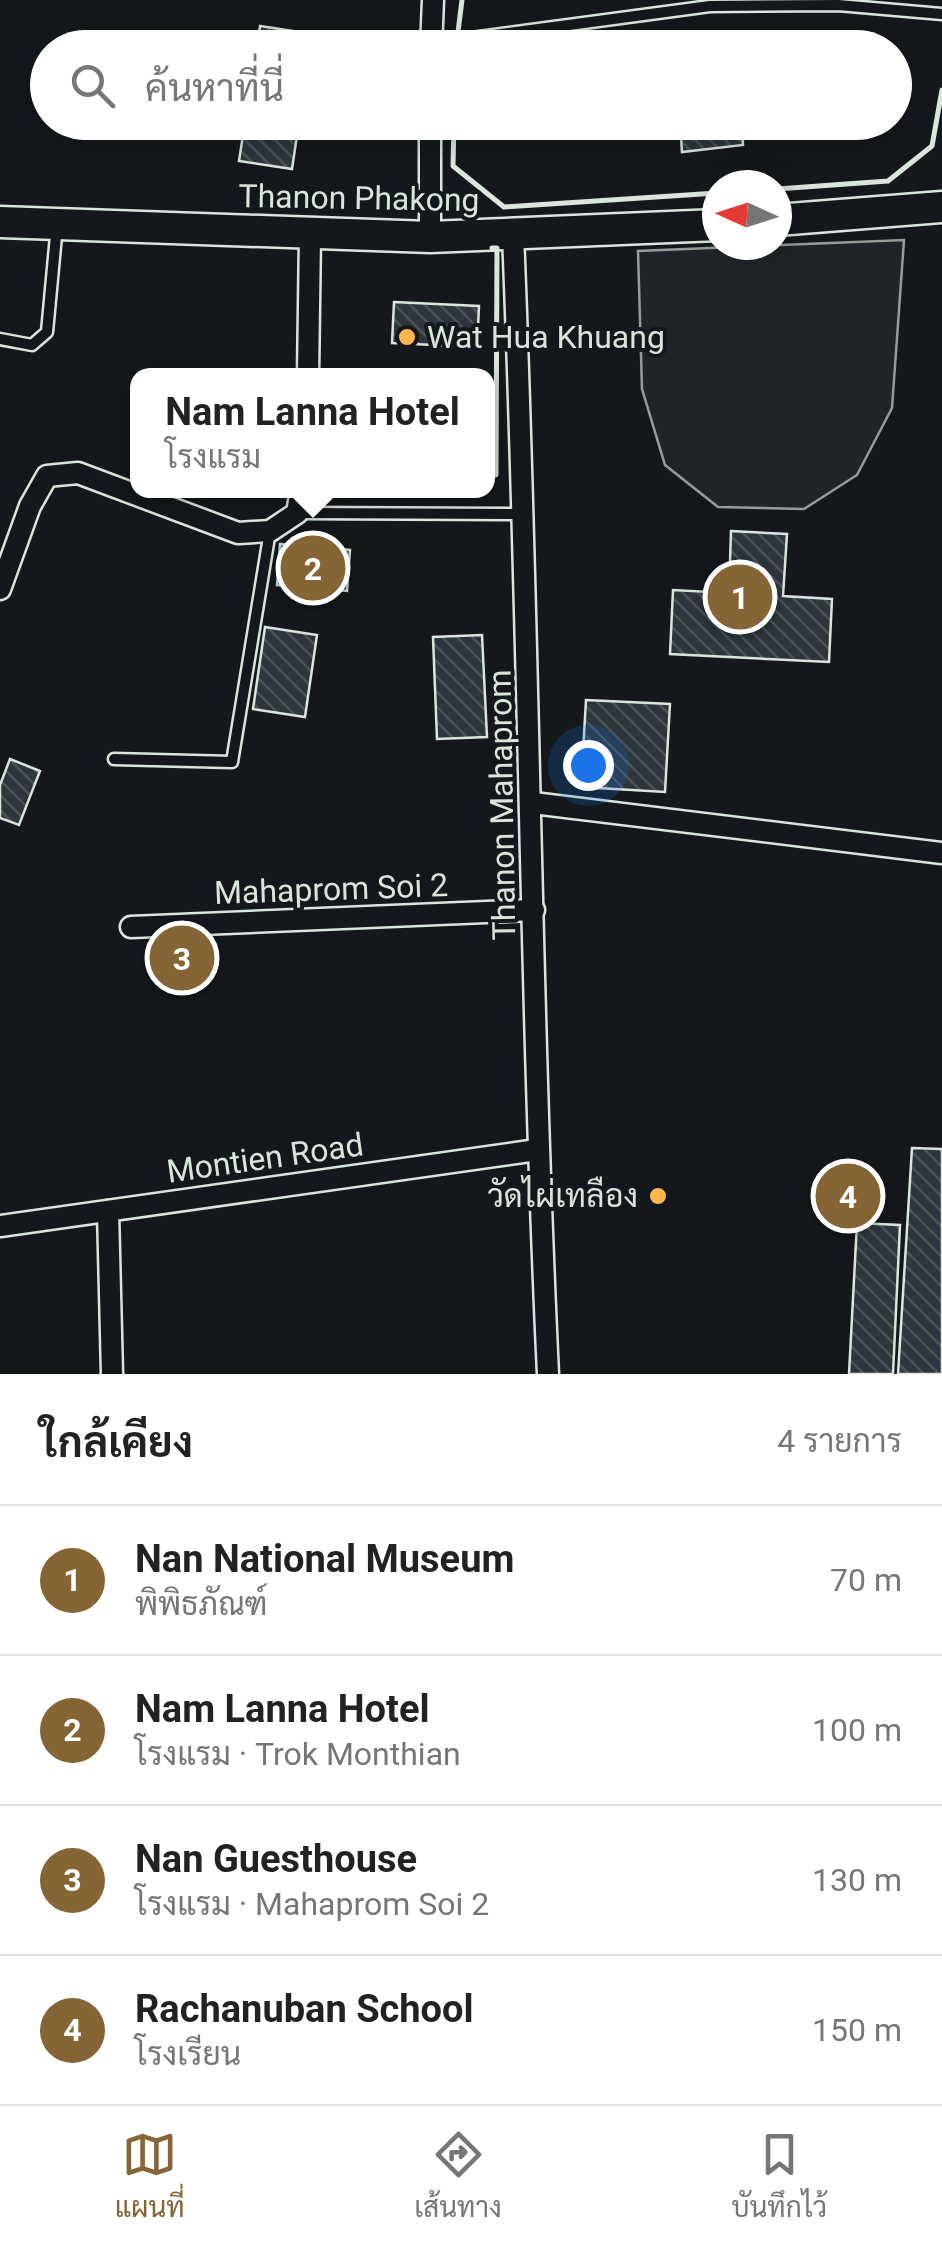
<!DOCTYPE html>
<html lang="th">
<head>
<meta charset="utf-8">
<style>
  body { margin:0; font-family:Roboto,Sarabun,sans-serif; background:#f2f2f2; color:#222 }
  .compass { position:absolute; left:702px; top:170px; width:90px; height:90px; border-radius:50%; background:#fff; box-shadow:0 5px 25px #0003; rotate:273deg }
  .you { position:absolute; left:588px; top:765px; width:35px; height:35px; margin:-25px; border:8px solid #fff; border-radius:50%; background:#1a73e8; box-shadow:0 0 0 15px #1a73e833 }
  .badge { display:grid; place-items:center; width:65px; height:65px; border-radius:50%; background:#856535; color:#fff; font-size:32px; font-weight:700 }
  .pin { position:absolute; translate:-50% -50%; border:5px solid #fff; box-shadow:0 2px 10px #0006 }
  .popup { position:absolute; left:130px; top:368px; width:365px; height:130px; box-sizing:border-box; display:grid; place-content:center; border-radius:20px; background:#fff; filter:drop-shadow(0 2px 8px #0005); font-size:32px; white-space:nowrap; color:#767676 }
  .popup b { font-size:38px; color:#222 }
  .popup::after { content:''; position:absolute; left:50%; top:100%; margin-left:-20px; border:20px solid transparent; border-top-color:#fff }
  .list { margin:0; padding:0; list-style:none }
  h2 { display:flex; justify-content:space-between; align-items:center; height:130px; margin:0; padding:0 40px; font-size:42px }
  h2 small { font-size:32px; font-weight:400; color:#767676 }
  .list li { display:grid; grid-template-columns:65px 1fr auto; gap:30px; align-items:center; box-sizing:border-box; height:150px; padding:0 40px; border-top:2px solid #e0e0e0 }
  .list b { display:block; font-size:38px; white-space:nowrap }
  .list p { margin:0; font-size:32px; white-space:nowrap; color:#767676 }
  .list em { font-size:32px; font-style:normal; color:#767676 }
  .icon { flex:none; width:55px; height:55px; fill:none; stroke:currentColor; stroke-width:2; stroke-linecap:round; stroke-linejoin:round }
  .map { position:relative; flex:none; width:942px; height:1374px; overflow:hidden }
  .search { position:absolute; background:#fff; box-shadow:0 5px 25px #0003; left:30px; right:30px; top:30px; height:110px; display:flex; align-items:center; gap:25px; box-sizing:border-box; padding:0 35px; border-radius:55px; color:#767676; font-size:38px }
  .sheet { height:730px; background:#fff }
  nav { display:flex; justify-content:space-around; align-items:center; box-sizing:border-box; height:140px; border-top:2px solid #e0e0e0; background:#fff; font-size:28px; color:#767676 }
  nav a { display:grid; justify-items:center; gap:5px }
  nav .on { color:#856535 }
  .map>svg:first-child { display:block }
  .park { fill:#202428; stroke:#939e99; stroke-width:2.5 }
  .building { fill:url(#building-back-hatch); stroke:#d8e6dc; stroke-width:2.5 }
  .lines { fill:none; stroke-linecap:round; stroke-linejoin:round }
  .service-casing { stroke:#d8e6dc; stroke-width:15 }
  .minor-casing { stroke:#d8e6dc; stroke-width:25 }
  .secondary-casing { stroke:#d8e6dc; stroke-width:35 }
  .service { stroke:#14181c; stroke-width:10 }
  .minor { stroke:#14181c; stroke-width:20 }
  .secondary { stroke:#14181c; stroke-width:30 }
  .wall { stroke:#d8e6dc; stroke-width:5 }
  .poi-dot { fill:#ffb74d; stroke:#14181c; stroke-width:4 }
  .labels { text-anchor:middle; dominant-baseline:central; stroke-width:8; stroke-linejoin:round; paint-order:stroke }
  .street-label { font-size:32px; fill:#d8e6dc; stroke:#14181c }
  .poi-label { font-size:32px; fill:#d8e6dc; stroke:#14181c; text-anchor:start }
</style>
</head>
<body>
<div class="map">
<svg width="942" height="1374" viewBox="0 0 942 1374">
  <defs>
    <pattern id="building-back-hatch" width="6" height="6" patternUnits="userSpaceOnUse" patternTransform="scale(2.5)"><rect width="6" height="6" fill="#2c363c"/><path d="M-1 5l2 2M0 0l6 6M5-1l2 2" fill="none" stroke="#4a5358"/></pattern>
  </defs>
  <rect width="100%" height="100%" fill="#14181c"/>
  <path class="park" d="M904,240L892,408L857,475L804,509L718,507L665,465L642,389L638,251Z"/>
  <g class="building">
    <path d="M260,26L313,34L311,48H257Z"/>
    <path d="M245,122H299L292,169L239,161Z"/>
    <path d="M680,122H742L743,145L682,152Z"/>
    <path d="M394,302L479,306L477,347L392,343Z"/>
    <path d="M731,531L787,534L783,596L832,599L829,662L670,654L673,590L729,593Z"/>
    <path d="M280,544L350,550L347,591L277,585Z"/>
    <path d="M265,627L317,635L305,717L253,709Z"/>
    <path d="M482,635L487,737L437,739L433,637Z"/>
    <path d="M586,700L670,704L665,792L581,787Z"/>
    <path d="M10,759L40,771L19,825L0,818V785Z"/>
    <path d="M912,1148L942,1149V1374H898Z"/>
    <path d="M857,1223L900,1225L893,1374H849Z"/>
  </g>
  <g class="lines">
    <g class="service-casing">
      <g id="service">
        <path d="M432,36L457,40L710,6L838,5L942,14"/>
        <path d="M0,339L32,345L47,332L57,225"/>
        <path d="M298,513L525,514"/>
        <path d="M114,759L232,762L270,531"/>
      </g>
    </g>
    <g class="minor-casing">
      <g id="minor">
        <path d="M431,48L433,0"/>
        <path d="M513,235C529,615 530,995 548,1374"/>
        <path d="M430,237V122"/>
        <path d="M308,376L310,235"/>
        <path d="M0,589L30,506L47,476L78,473L238,533L270,531L297,513L301,490"/>
        <path d="M533,803L942,853"/>
        <path d="M131,927L534,910"/>
        <path d="M108,1211L112,1374"/>
        <path d="M0,1226L537,1150"/>
      </g>
    </g>
    <g class="secondary-casing">
      <g id="secondary">
        <path d="M777,220L942,207"/>
        <path d="M0,222L430,237L717,225"/>
      </g>
    </g>
    <use href="#service" class="service"/>
    <use href="#minor" class="minor"/>
    <use href="#secondary" class="secondary"/>
    <g class="wall">
      <path d="M456,48L462,0"/>
      <path d="M454,122L453,166L504,207L717,193"/>
      <path d="M777,189L888,181L932,146L942,90"/>
      <path d="M488,475H496L497,248H492"/>
    </g>
  </g>
  <g class="poi-dot">
    <circle cx="407" cy="337" r="10"/>
    <circle cx="658" cy="1196" r="10"/>
  </g>
  <g class="labels">
    <g class="street-label">
      <text transform="translate(359 198) rotate(1)">Thanon Phakong</text>
      <text transform="translate(502 805) rotate(-91)">Thanon Mahaprom</text>
      <text transform="translate(331 889) rotate(-2)">Mahaprom Soi 2</text>
      <text transform="translate(265 1158) rotate(-8)">Montien Road</text>
    </g>
    <g class="poi-label">
      <text x="427" y="337">Wat Hua Khuang</text>
      <text x="638" y="1196" text-anchor="end">วัดไผ่เทลือง</text>
    </g>
  </g>
</svg>
<svg class="compass" viewBox="-18 -18 36 36"><path d="M0-13l5 13h-10z" fill="#e53935"/><path d="M0 13l5-13h-10z" fill="#767676"/></svg>
<div class="you"></div>
<div class="pin badge" style="left:740px;top:597px">1</div>
<div class="pin badge" style="left:313px;top:568px">2</div>
<div class="popup"><b>Nam Lanna Hotel</b>โรงแรม</div>
<div class="pin badge" style="left:182px;top:958px">3</div>
<div class="pin badge" style="left:848px;top:1196px">4</div>
<div class="search"><svg class="icon" aria-label="search" viewBox="0 0 24 24"><circle cx="10" cy="10" r="6"/><path d="M15 15l6 6"/></svg>ค้นหาที่นี่</div>
</div>
<section class="sheet">
<h2>ใกล้เคียง<small>4 รายการ</small></h2>
<ul class="list">
<li><span class="badge">1</span><div><b>Nan National Museum</b><p>พิพิธภัณฑ์</p></div><em>70 m</em></li>
<li><span class="badge">2</span><div><b>Nam Lanna Hotel</b><p>โรงแรม · Trok Monthian</p></div><em>100 m</em></li>
<li><span class="badge">3</span><div><b>Nan Guesthouse</b><p>โรงแรม · Mahaprom Soi 2</p></div><em>130 m</em></li>
<li><span class="badge">4</span><div><b>Rachanuban School</b><p>โรงเรียน</p></div><em>150 m</em></li>
</ul>
</section>
<nav>
<a class="on"><svg class="icon" aria-label="map" viewBox="0 0 24 24"><path d="M3 6l6-2 6 2 6-2v14l-6 2-6-2-6 2zM9 4v14M15 6v14"/></svg>แผนที่</a>
<a><svg class="icon" aria-label="directions" viewBox="0 0 24 24"><path d="M12 3l9 9-9 9-9-9zM9 14v-3h6M13 9l2 2-2 2"/></svg>เส้นทาง</a>
<a><svg class="icon" aria-label="saved" viewBox="0 0 24 24"><path d="M7 4h10v16l-5-4-5 4z"/></svg>บันทึกไว้</a>
</nav>
</body>
</html>
